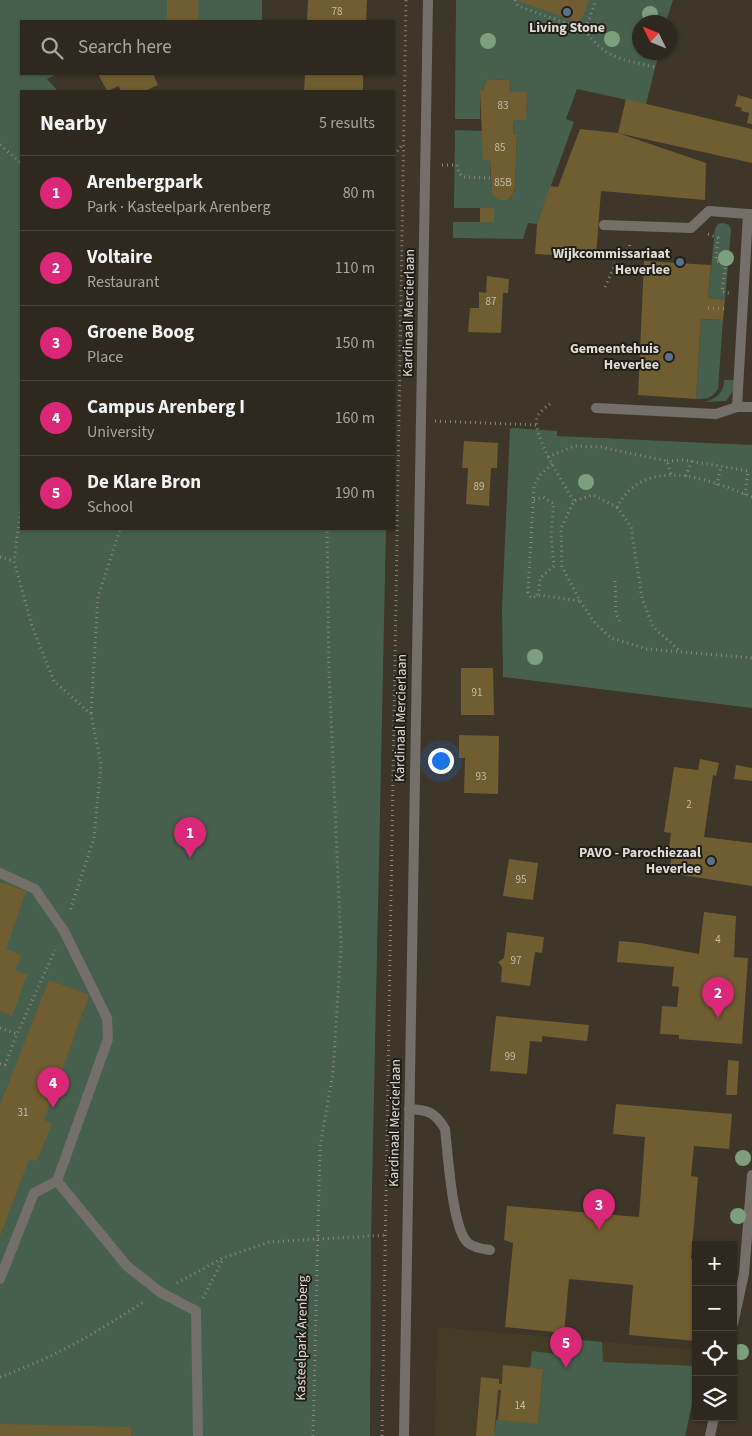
<!DOCTYPE html>
<html lang="en">
<head>
<meta charset="utf-8">
<style>
  body { margin:0; font-family:"Source Sans 3",sans-serif; background:#363028; color:#f1f3f6 }
  .controls { position:absolute; right:15px; bottom:15px; display:grid; overflow:hidden; border-radius:0px; box-shadow:0 1px 4px #0004 }
  .controls button { width:45px; height:45px; display:grid; place-items:center; padding:0; border:0; border-bottom:1px solid #49443d; background:#2e281f; color:#f1f3f6; font:25px sans-serif }
  .compass { position:absolute; left:632px; top:15px; width:45px; height:45px; border-radius:50%; background:#2e281f; box-shadow:0 1px 4px #0004; rotate:313deg }
  .you { position:absolute; left:440px; top:760px; width:18px; height:18px; margin:-12px; border:4px solid #fff; border-radius:50%; background:#1a73e8; box-shadow:0 0 0 8px #1a73e833 }
  .badge { display:grid; place-items:center; width:32px; height:32px; border-radius:50%; background:#db2777; color:#fff; font-size:16px; font-weight:700 }
  .pin { position:absolute; translate:-50% -41px; filter:drop-shadow(0 1px 2px #0008) }
  .pin::after { content:''; position:absolute; top:26px; width:18px; height:15px; background:inherit; clip-path:polygon(0 0,100% 0,50% 100%) }
  .list { margin:0; padding:0; list-style:none }
  h2 { display:flex; justify-content:space-between; align-items:center; height:65px; margin:0; padding:0 20px; font-size:21px }
  h2 small { font-size:16px; font-weight:400; color:#a7a6a4 }
  .list li { display:grid; grid-template-columns:32px 1fr auto; gap:15px; align-items:center; box-sizing:border-box; height:75px; padding:0 20px; border-top:1px solid #49443d }
  .list b { display:block; font-size:19px; white-space:nowrap }
  .list p { margin:0; font-size:16px; white-space:nowrap; color:#a7a6a4 }
  .list em { font-size:16px; font-style:normal; color:#a7a6a4 }
  .icon { flex:none; width:28px; height:28px; fill:none; stroke:currentColor; stroke-width:2; stroke-linecap:round; stroke-linejoin:round }
  .map { position:relative; flex:none; width:752px; height:1436px; overflow:hidden }
  .search { position:absolute; background:#2e281f; box-shadow:0 1px 4px #0004; left:20px; top:20px; width:375px; height:55px; display:flex; align-items:center; gap:12px; box-sizing:border-box; padding:0 18px; border-radius:0px; color:#a7a6a4; font-size:19px }
  .panel { position:absolute; background:#2e281f; box-shadow:0 1px 4px #0004; left:20px; top:90px; width:375px; height:440px; border-radius:0px }
  .map>svg:first-child { display:block }
  .built { fill:#453c28 }
  .green { fill:#47604d }
  .building { fill:#705d31 }
  .lines { fill:none; stroke-linecap:round; stroke-linejoin:round }
  .path { stroke:#8c877c; stroke-width:3; stroke-dasharray:1 4; stroke-linecap:butt }
  .lane { stroke:#747069; stroke-width:10 }
  .street { stroke:#747069; stroke-width:10 }
  .tree { fill:#7d9f7e }
  .service-dot { fill:#5c6f8a; stroke:#211e18; stroke-width:2 }
  .labels { text-anchor:middle; dominant-baseline:central; stroke-width:4; stroke-linejoin:round; paint-order:stroke }
  .number-label { font-size:11px; fill:#c5bdac }
  .poi-label { font-size:14px; font-weight:bold; fill:#e1ddd5; stroke:#211e18; text-anchor:end }
  .street-label { font-size:14px; fill:#e1ddd5; stroke:#211e18 }
</style>
</head>
<body>
<div class="map">
<svg width="752" height="1436" viewBox="0 0 752 1436">
  <rect width="100%" height="100%" fill="#3d3629"/>
  <path class="built" d="M437,1327L696,1350V1386L685,1436H435Z"/>
  <g class="green">
    <path d="M0,0H262V21H21V74H57L47,79L58,91H21V529H386L371,1236L370,1436H0Z"/>
    <path d="M456,0H673L666,22H640V52L659,53L646,104L577,89L566,119L574,122L537,224L528,223L523,239L453,238V222H493L494,208H454L455,130L483,131V159L490,160L491,186L508,200L514,193L515,186L517,136L513,135L514,120L526,119L527,93L509,92V80L486,79L483,91H480V118L483,119H455Z"/>
    <path d="M723,223L729,225L731,230L725,300L708,298L715,229L718,224Z"/>
    <path d="M701,319L723,320L718,389C712,398 707,399 696,399Z"/>
    <path d="M724,380H735L734,390L726,401L705,402C717,398 724,393 724,380Z"/>
    <path d="M513,428L557,431V436L752,445V708L503,677L502,608L510,429Z"/>
    <path d="M557,1338L602,1342L603,1362L696,1366V1386L685,1436H494L496,1420L538,1423L543,1369L530,1368L532,1351L555,1354Z"/>
  </g>
  <g class="building">
    <rect x="167" y="0" width="31" height="21"/>
    <path d="M308,0H367L366,21H307Z"/>
    <path d="M516,0H589L580,23Z"/>
    <path d="M98,74H153L158,85L145,91H121L119,86L107,91Z"/>
    <path d="M305,74H363V91H304Z"/>
    <path d="M486,79L509,80V92H527L526,120H514L513,135H517L515,186L514,193L508,200H499L492,194L490,160H483L480,91H483Z"/>
    <path d="M738,95L752,99V124L747,123L749,113L741,111L742,108L735,106Z"/>
    <path d="M626,99L752,129V163L618,133L706,163L705,200L601,191L596,257L535,254L537,224L550,186L558,187L580,129L618,133Z"/>
    <rect x="480" y="208" width="14" height="14"/>
    <path d="M644,261L711,265L708,298L725,300L723,320L701,319L696,399L638,395Z"/>
    <path d="M487,276L509,279L508,293H503L501,333L468,332L470,308H479V292L486,293Z"/>
    <path d="M464,441L498,443L497,468H491L489,506L466,504L468,468H462Z"/>
    <path d="M461,668H493L494,715H461Z"/>
    <path d="M459,735L499,736L498,794L464,793L465,758H459Z"/>
    <path d="M700,759L719,763L716,776L713,775L704,837L752,843V886L669,873L673,848H669L671,833L664,832L674,767L698,770Z"/>
    <path d="M736,765L752,768V781L734,779Z"/>
    <path d="M509,859L538,863L533,900L503,896Z"/>
    <path d="M0,882L26,891L6,949L21,955L15,970L27,975L12,1016L0,1011Z"/>
    <path d="M704,912L736,916L734,957L748,958L742,1044L679,1039V1035L660,1034L662,1006L677,1007L679,987L672,986L674,967L617,962L619,941L641,943L699,954Z"/>
    <path d="M507,932L544,937L542,953L535,952L530,986L501,982L502,967L498,962L504,958Z"/>
    <path d="M49,980L89,995L44,1120L52,1123L37,1161L29,1159L0,1236V1105Z"/>
    <path d="M496,1016L589,1025L587,1041L542,1036V1042L530,1041L527,1074L490,1071Z"/>
    <path d="M728,1060L739,1061L737,1095H726Z"/>
    <path d="M616,1104L732,1114L729,1149L694,1146L691,1176L698,1177L691,1259H696V1341L629,1335L633,1285L569,1279L564,1333L505,1327L513,1243L504,1240L507,1206L639,1217L645,1137L613,1134Z"/>
    <path d="M503,1365L543,1369L538,1424L498,1420L501,1390H498L494,1436H476L481,1377L499,1379V1384H502Z"/>
    <path d="M0,1424L131,1427V1436H0Z"/>
  </g>
  <g class="lines">
    <g class="path">
      <path d="M515,0L518,6L585,30L596,0"/>
      <path d="M585,30C605,59 622,59 654,67"/>
      <path d="M0,145L21,163"/>
      <path d="M394,155L403,144"/>
      <path d="M442,165H457L459,173L463,177L491,178"/>
      <path d="M708,234L718,238L716,261L726,262L722,292L729,293"/>
      <path d="M605,287L619,255L629,256L630,241"/>
      <path d="M708,308L727,309"/>
      <path d="M550,404C546,407 541,411 538,415C529,432 565,486 574,501"/>
      <path d="M435,421L537,425"/>
      <path d="M548,457L574,446L601,447L667,461L671,474"/>
      <path d="M667,461L684,460L748,471L745,495"/>
      <path d="M552,464L540,475L534,485L528,592L531,598L540,595L580,601"/>
      <path d="M686,476L692,461"/>
      <path d="M717,485L721,466"/>
      <path d="M752,497C708,479 646,454 617,507L593,495L574,501L561,528L562,566L580,601L595,623L611,638L647,649L752,658"/>
      <path d="M534,500L543,497L554,504L551,535L554,566L540,578L539,591L535,597"/>
      <path d="M21,507L14,561L32,626L54,681L91,714L101,764L94,838L70,911"/>
      <path d="M617,507L631,527L642,598L653,627L679,650"/>
      <path d="M0,557L14,561"/>
      <path d="M615,581L616,613L621,625"/>
      <path d="M91,713L98,597L120,529"/>
      <path d="M0,1028L17,1034"/>
      <path d="M0,1064L5,1065L17,1034L55,950"/>
      <path d="M177,1283L223,1258L269,1242L386,1235"/>
      <path d="M203,1298L223,1259"/>
      <path d="M0,1377C55,1357 96,1333 145,1301"/>
      <path d="M313,1436L320,1147L333,1072L341,945L329,671L327,529"/>
      <path d="M382,1436L406,0"/>
    </g>
    <g class="lane">
      <path d="M737,407L748,214H752"/>
      <path d="M409,1109C428,1110 435,1112 445,1129C448,1153 452,1229 468,1243C474,1248 483,1249 490,1250"/>
    </g>
    <g class="street">
      <path d="M604,225L691,228L709,211L748,214"/>
      <path d="M596,408L716,414L737,407H752"/>
      <path d="M0,873L35,889L64,931L107,1018L108,1039L57,1181L34,1193L0,1279"/>
      <path d="M57,1181L127,1266L160,1292L196,1311L198,1436"/>
      <path d="M733,1324L744,1274L752,1175"/>
      <path d="M404,1436L428,0"/>
      <path d="M710,1436L714,1417"/>
    </g>
  </g>
  <g class="tree">
    <circle cx="650" cy="14" r="8"/>
    <circle cx="612" cy="39" r="8"/>
    <circle cx="488" cy="41" r="8"/>
    <circle cx="726" cy="258" r="8"/>
    <circle cx="586" cy="482" r="8"/>
    <circle cx="535" cy="657" r="8"/>
    <circle cx="743" cy="1158" r="8"/>
    <circle cx="738" cy="1216" r="8"/>
    <circle cx="741" cy="1352" r="8"/>
  </g>
  <g class="service-dot">
    <circle cx="567" cy="12" r="5"/>
    <circle cx="680" cy="262" r="5"/>
    <circle cx="669" cy="357" r="5"/>
    <circle cx="711" cy="861" r="5"/>
  </g>
  <g class="labels">
    <g class="number-label">
      <text x="337" y="11">78</text>
      <text x="503" y="105">83</text>
      <text x="500" y="147">85</text>
      <text x="503" y="182">85B</text>
      <text x="491" y="301">87</text>
      <text x="479" y="486">89</text>
      <text x="477" y="692">91</text>
      <text x="481" y="776">93</text>
      <text x="689" y="804">2</text>
      <text x="521" y="879">95</text>
      <text x="718" y="939">4</text>
      <text x="516" y="960">97</text>
      <text x="510" y="1056">99</text>
      <text x="23" y="1112">31</text>
      <text x="520" y="1405">14</text>
    </g>
    <g class="poi-label">
      <text x="567" y="28" text-anchor="middle">Living Stone</text>
      <text x="670" y="254">Wijkcommissariaat<tspan x="670" dy="16">Heverlee</tspan></text>
      <text x="659" y="349">Gemeentehuis<tspan x="659" dy="16">Heverlee</tspan></text>
      <text x="701" y="853">PAVO - Parochiezaal<tspan x="701" dy="16">Heverlee</tspan></text>
    </g>
    <g class="street-label">
      <text transform="translate(409 313) rotate(-89)">Kardinaal Mercierlaan</text>
      <text transform="translate(401 718) rotate(-89)">Kardinaal Mercierlaan</text>
      <text transform="translate(395 1123) rotate(-89)">Kardinaal Mercierlaan</text>
      <text transform="translate(302 1338) rotate(-89)">Kasteelpark Arenberg</text>
    </g>
  </g>
</svg>
<div class="controls">
<button>+</button>
<button>−</button>
<button><svg class="icon" aria-label="locate" viewBox="0 0 24 24"><circle cx="12" cy="12" r="6"/><path d="M12 2v4M12 18v4M2 12h4M18 12h4"/></svg></button>
<button><svg class="icon" aria-label="layers" viewBox="0 0 24 24"><path d="M12 4l9 5-9 5-9-5zM3 14l9 5 9-5"/></svg></button>
</div>
<svg class="compass" viewBox="-18 -18 36 36"><path d="M0-13l5 13h-10z" fill="#e53935"/><path d="M0 13l5-13h-10z" fill="#a7a6a4"/></svg>
<div class="you"></div>
<div class="pin badge" style="left:190px;top:858px">1</div>
<div class="pin badge" style="left:718px;top:1018px">2</div>
<div class="pin badge" style="left:599px;top:1230px">3</div>
<div class="pin badge" style="left:53px;top:1108px">4</div>
<div class="pin badge" style="left:566px;top:1368px">5</div>
<div class="search"><svg class="icon" aria-label="search" viewBox="0 0 24 24"><circle cx="10" cy="10" r="6"/><path d="M15 15l6 6"/></svg>Search here</div>
<section class="panel">
<h2>Nearby<small>5 results</small></h2>
<ul class="list">
<li><span class="badge">1</span><div><b>Arenbergpark</b><p>Park · Kasteelpark Arenberg</p></div><em>80 m</em></li>
<li><span class="badge">2</span><div><b>Voltaire</b><p>Restaurant</p></div><em>110 m</em></li>
<li><span class="badge">3</span><div><b>Groene Boog</b><p>Place</p></div><em>150 m</em></li>
<li><span class="badge">4</span><div><b>Campus Arenberg I</b><p>University</p></div><em>160 m</em></li>
<li><span class="badge">5</span><div><b>De Klare Bron</b><p>School</p></div><em>190 m</em></li>
</ul>
</section>
</div>
</body>
</html>
